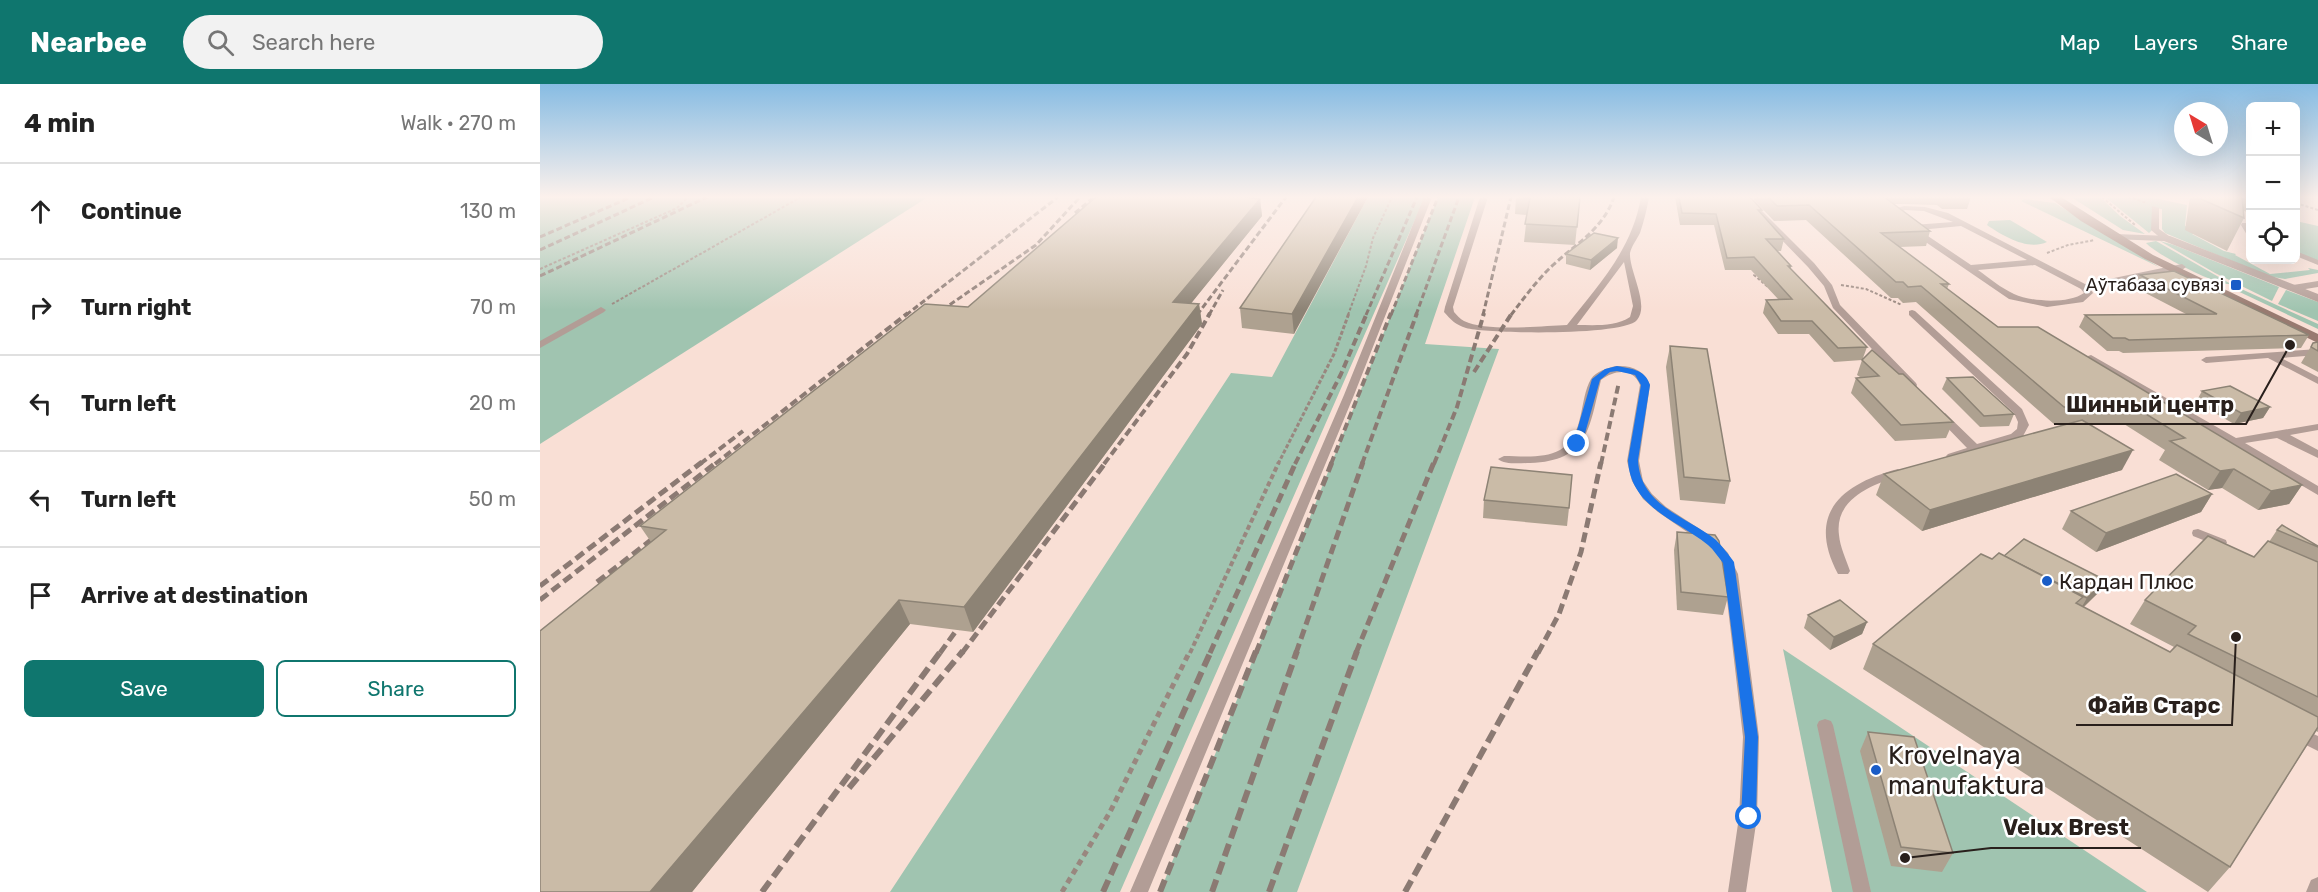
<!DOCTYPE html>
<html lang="en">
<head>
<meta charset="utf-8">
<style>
  body { margin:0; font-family:Rubik,sans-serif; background:#f2f2f2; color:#222 }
  .controls { position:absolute; right:18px; top:18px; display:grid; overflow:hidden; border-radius:9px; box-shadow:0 6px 24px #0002 }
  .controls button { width:54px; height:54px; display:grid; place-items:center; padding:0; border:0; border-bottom:2px solid #e0e0e0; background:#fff; color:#222; font:30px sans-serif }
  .compass { position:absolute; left:1634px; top:18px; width:54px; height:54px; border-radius:50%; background:#fff; box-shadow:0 6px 24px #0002; rotate:322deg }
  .stop { position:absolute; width:18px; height:18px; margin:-14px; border:4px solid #1a73e8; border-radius:50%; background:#fff }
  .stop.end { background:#1a73e8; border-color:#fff; box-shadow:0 2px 6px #0008 }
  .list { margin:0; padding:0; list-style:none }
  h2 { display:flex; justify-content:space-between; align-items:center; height:78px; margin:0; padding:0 24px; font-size:26px }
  h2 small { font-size:20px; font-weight:400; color:#767676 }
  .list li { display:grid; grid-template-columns:39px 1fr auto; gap:18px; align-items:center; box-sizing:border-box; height:96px; padding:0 24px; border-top:2px solid #e0e0e0 }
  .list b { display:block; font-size:22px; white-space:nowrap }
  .list em { font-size:20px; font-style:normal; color:#767676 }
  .actions { display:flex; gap:12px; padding:18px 24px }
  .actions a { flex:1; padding:14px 0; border:2px solid #0f766e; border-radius:9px; text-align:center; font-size:21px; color:#0f766e }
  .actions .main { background:#0f766e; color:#fff }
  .icon { flex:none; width:33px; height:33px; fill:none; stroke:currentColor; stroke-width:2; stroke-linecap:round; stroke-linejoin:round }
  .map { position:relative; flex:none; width:1778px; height:808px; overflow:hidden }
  header { display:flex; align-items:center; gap:36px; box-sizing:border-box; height:84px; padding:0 30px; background:#0f766e; color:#fff }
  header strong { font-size:28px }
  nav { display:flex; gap:33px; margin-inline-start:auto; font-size:21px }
  .search { width:420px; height:54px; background:#f2f2f2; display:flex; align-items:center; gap:15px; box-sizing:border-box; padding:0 21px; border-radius:33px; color:#767676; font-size:22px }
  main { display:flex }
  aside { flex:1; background:#fff }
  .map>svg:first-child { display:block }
  .green { fill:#a0c4b0 }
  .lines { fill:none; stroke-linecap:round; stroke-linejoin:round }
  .path-far3 { stroke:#99877f; stroke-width:2; stroke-dasharray:3 2; stroke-linecap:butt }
  .path-far2 { stroke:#99877f; stroke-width:3; stroke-dasharray:4 2; stroke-linecap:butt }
  .path-far1 { stroke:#99877f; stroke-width:4; stroke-dasharray:5 3; stroke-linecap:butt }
  .path { stroke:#99877f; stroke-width:5; stroke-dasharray:6 4.5; stroke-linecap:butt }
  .service { fill:#b29d96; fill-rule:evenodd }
  .minor { fill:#b29d96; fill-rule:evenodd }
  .secondary { fill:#987a70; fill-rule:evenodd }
  .rail-far3 { stroke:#8b7a73; stroke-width:3; stroke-dasharray:6 3; stroke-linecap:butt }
  .rail-far2 { stroke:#8b7a73; stroke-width:4; stroke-dasharray:8 4; stroke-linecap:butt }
  .rail-far1 { stroke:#8b7a73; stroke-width:5; stroke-dasharray:10 5; stroke-linecap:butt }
  .rail { stroke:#8b7a73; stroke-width:6; stroke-dasharray:13 6; stroke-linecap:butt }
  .wall { fill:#aea190 }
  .shaded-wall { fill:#8d8375 }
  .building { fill:#cabba7; stroke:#8d8375; stroke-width:1.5 }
  .route { fill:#1a73e8 }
  .poi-dot { fill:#195cc7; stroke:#fff; stroke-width:2 }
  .labels { text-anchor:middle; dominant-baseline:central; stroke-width:5; stroke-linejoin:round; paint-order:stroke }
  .far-poi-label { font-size:18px; fill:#29201c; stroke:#fff; text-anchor:end }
  .poi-label { font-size:21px; fill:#29201c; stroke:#fff; text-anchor:start }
  .near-poi-label { font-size:26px; fill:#29201c; stroke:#fff; text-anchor:start }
  .leader { fill:none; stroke:#29201c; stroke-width:2 }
  .callout-dot { fill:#29201c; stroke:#fff; stroke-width:2 }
  .callout-label { font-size:22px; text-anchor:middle; font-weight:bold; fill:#29201c; stroke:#fff; stroke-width:5; stroke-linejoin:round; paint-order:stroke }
</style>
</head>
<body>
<header>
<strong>Nearbee</strong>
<div class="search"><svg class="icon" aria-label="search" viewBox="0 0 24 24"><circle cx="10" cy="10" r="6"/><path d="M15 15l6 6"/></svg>Search here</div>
<nav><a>Map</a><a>Layers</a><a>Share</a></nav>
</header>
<main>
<aside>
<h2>4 min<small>Walk · 270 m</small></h2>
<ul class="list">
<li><svg class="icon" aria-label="ahead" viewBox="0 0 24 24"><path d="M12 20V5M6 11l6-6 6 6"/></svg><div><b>Continue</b></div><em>130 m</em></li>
<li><svg class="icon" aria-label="right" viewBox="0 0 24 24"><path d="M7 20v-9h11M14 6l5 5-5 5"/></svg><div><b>Turn right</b></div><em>70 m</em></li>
<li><svg class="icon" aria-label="left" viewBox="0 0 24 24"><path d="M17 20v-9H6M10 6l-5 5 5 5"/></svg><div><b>Turn left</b></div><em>20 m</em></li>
<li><svg class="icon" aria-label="left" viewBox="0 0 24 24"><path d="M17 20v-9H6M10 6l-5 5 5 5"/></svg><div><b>Turn left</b></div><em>50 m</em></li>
<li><svg class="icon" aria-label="arrive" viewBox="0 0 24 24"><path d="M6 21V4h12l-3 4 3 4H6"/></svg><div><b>Arrive at destination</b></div></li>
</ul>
<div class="actions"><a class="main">Save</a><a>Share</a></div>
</aside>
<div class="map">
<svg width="1778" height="808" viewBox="0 0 1778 808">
  <rect width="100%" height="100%" fill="#f9dfd5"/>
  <g class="green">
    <path d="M0,113H388L0,360Z"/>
    <path d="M828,113H885L580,808H350L691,289L732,293Z"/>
    <path d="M898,113H935L885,260L959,265L757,808H620Z"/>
    <path d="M1531,113H1560L1580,132L1605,150L1583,146Z"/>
    <path d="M1565,113H1609L1647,121L1645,142L1657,144L1662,148L1652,150L1684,167L1696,170L1695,171L1730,190L1770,186L1768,184L1778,186V189L1745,195L1727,192L1625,149L1622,145V125L1613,124L1612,146L1609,149Z"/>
    <path d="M1485,115L1515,119L1619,183L1481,117Z"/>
    <path d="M1470,136L1507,158C1488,167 1463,152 1447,141L1449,137Z"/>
    <path d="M1756,137L1778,142V178L1756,168Z"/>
    <path d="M1616,157L1691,200C1677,202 1617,171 1606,159Z"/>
    <path d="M1620,157L1634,161L1739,203L1732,217L1675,189Z"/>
    <path d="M1697,203L1778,240V245L1691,204Z"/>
    <path d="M1746,206L1778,218V237L1738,220Z"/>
    <path d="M1243,565L1607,808H1292Z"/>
  </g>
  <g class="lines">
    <g class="path-far3">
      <path d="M1562,113L1595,141"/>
      <path d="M1588,113L1607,119"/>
      <path d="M1756,119L1778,126"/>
      <path d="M1507,169L1528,161L1555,156"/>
      <path d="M0,185L137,124L148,113"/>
      <path d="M1216,186L1214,191L1228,203"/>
      <path d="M1301,201L1326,205L1362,221"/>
      <path d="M72,220L261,113"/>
      <path d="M808,231L826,182L833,154L852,113"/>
    </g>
    <path class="path-far2" d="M738,380L794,270L809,229"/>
    <path class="path-far1" d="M650,569L739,378"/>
    <path class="path" d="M522,808L570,728L650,567"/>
    <g class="service">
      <path d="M884,113H892L814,311L608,808H590L804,311Z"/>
      <path d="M940,113H948L913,223L914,228C917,231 920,235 924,237C947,248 1000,242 1027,241C1059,200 1092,166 1101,113H1109C1107,125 1104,137 1100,149C1097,155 1091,163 1090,169C1089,187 1110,221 1097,236C1084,252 948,250 926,244C916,241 911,236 904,228L905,223ZM1084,178L1093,222L1090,233C1075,243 1054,241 1037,241Z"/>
      <path d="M1200,113H1208L1274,179L1292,201L1300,221L1376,299L1377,301L1376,303H1368L1293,224L1284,202L1268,183Z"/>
      <path d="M1364,122L1385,123L1408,129L1545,200L1642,180L1646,183L1642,186L1550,204L1553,209L1543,218L1507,223L1469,215L1352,135L1351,126ZM1365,126L1384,127L1413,138L1373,141L1359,132L1358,129ZM1421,142L1487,176L1431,181L1379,146ZM1495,181L1541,205L1544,209C1529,220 1491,218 1474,210C1461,204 1449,194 1438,186Z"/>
      <path d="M1612,122L1619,124V145L1629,152V156H1623L1611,146Z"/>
      <path d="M1702,139H1708L1710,144V151H1707L1701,141Z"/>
      <path d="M1756,167L1778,176V181L1756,172Z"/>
      <path d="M1778,197V203L1753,207L1749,204L1753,201Z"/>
      <path d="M61,223L66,226L64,228L0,264V257Z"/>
      <path d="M1372,226L1375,227L1482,325L1489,341L1483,352L1416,374H1408L1406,372L1408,370L1427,364L1397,333L1396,331L1397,329H1405L1437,360L1471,350L1477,345L1478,338L1474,329L1369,231V227Z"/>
      <path d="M1778,265V271L1741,274L1778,293V300L1728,274L1666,279L1661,276L1666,273Z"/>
      <path d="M1551,271L1696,354L1778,340V346L1750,351L1778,366V374L1737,354L1705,359L1778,402V411L1548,276V272Z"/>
      <path d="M1076,282C1092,281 1104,286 1110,301L1099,377L1103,397L1112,410L1126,423L1175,455L1188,469L1198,490L1219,653L1217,733L1206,808H1188L1199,733L1203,653L1184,490L1177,474L1166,461L1118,428L1103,415L1092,397L1087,377L1100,301C1093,283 1074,286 1061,296C1049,344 1049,377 990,379C980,379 965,381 958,375L964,372C981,372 1004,375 1020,366C1045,352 1039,315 1051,295C1056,287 1068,284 1076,282Z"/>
      <path d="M1358,385L1362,387L1364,389L1362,391C1334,400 1294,414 1299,451C1300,463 1306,475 1310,487L1308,490H1298C1266,430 1301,400 1358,385Z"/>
      <path d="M1658,445L1686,456L1687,459L1681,463L1653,452L1652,449L1653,446Z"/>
      <path d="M1285,635L1291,637L1293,641L1331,808H1313L1277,641L1279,637Z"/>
      <path d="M1758,643L1778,652V667L1752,654L1750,649L1752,644Z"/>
      <path d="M1778,793V808H1766L1771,796Z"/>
    </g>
    <path class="minor" d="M1575,150L1630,152L1778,210V218L1624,157L1571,155V151Z"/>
    <path class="secondary" d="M1509,113H1521L1613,171L1778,250V259L1605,175L1541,137Z"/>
    <g class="rail-far3">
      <path d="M535,129L554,113"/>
      <path d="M0,153L91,113"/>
      <path d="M0,166L114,113"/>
      <path d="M0,192L167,113"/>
      <path d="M366,231L518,113"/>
      <path d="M395,231L496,161L540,113"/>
      <path d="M657,231L746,113"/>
      <path d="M669,231L683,206"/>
      <path d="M826,231L877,113"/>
      <path d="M851,231L898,113"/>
      <path d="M876,231L919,113"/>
      <path d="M943,231L971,113"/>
      <path d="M971,231C984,214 997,196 1013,181C1037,159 1063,145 1074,113"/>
    </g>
    <g class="rail-far2">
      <path d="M394,232L398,229"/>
      <path d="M650,240L658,229"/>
      <path d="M934,288L972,229"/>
      <path d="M160,380L203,347"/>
      <path d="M175,380L368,229"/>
      <path d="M564,380L647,270L670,229"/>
      <path d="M755,380L801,290L827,229"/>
      <path d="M791,380L851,229"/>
      <path d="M822,380L877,229"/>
      <path d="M894,380L917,323L944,229"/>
      <path d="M1061,380L1079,298"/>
    </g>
    <g class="rail-far1">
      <path d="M57,498L124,446"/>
      <path d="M0,502L162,378"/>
      <path d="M0,516L177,378"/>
      <path d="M400,569L426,533"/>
      <path d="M422,569L566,378"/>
      <path d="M670,569L756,378"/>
      <path d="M716,569L792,378"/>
      <path d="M756,569L823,378"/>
      <path d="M816,569L894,378"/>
      <path d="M998,569L1019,530L1041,468L1061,378"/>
    </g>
    <g class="rail">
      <path d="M309,704L423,567"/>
      <path d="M222,808L401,567"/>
      <path d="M563,808L671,567"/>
      <path d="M620,808L716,567"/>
      <path d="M672,808L757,567"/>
      <path d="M729,808L817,567"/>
      <path d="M865,808L998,567"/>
    </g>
  </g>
  <g class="wall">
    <path d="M776,113L754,250L702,244L700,224Z"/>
    <path d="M976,113H1040L1035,161L984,158L987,131L975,130Z"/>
    <path d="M1135,113H1210L1222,126L1221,130L1244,155L1241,167H1237L1251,182V185L1327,263L1323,274L1413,338L1406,354L1355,357L1311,309L1316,294L1320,293L1317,291L1322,276L1294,278L1269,250H1238L1223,229L1226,216L1238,215L1211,186H1185L1174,141H1140Z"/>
    <path d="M1214,113H1431L1427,125H1402L1397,121L1364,120H1354L1390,147L1386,162L1359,163L1409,200L1407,205L1458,243L1762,401L1749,420L1718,426L1682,404L1668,406L1619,376L1625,366L1584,340L1549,341L1582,386L1382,447L1336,411L1344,390L1524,341H1515L1376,218L1363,219L1358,214H1351L1266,136L1234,137L1214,116Z"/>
    <path d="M1650,113H1710V129L1704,127V134L1687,167L1645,146Z"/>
    <path d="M719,115H720L722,132L651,219L659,220L662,240L433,548L370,540L152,808H0L111,458L100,442Z"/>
    <path d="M1077,164L1050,186L1026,180V170Z"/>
    <path d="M1600,191L1769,251L1761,264L1583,269L1579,267H1567L1539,243L1545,231L1646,230L1594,203Z"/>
    <path d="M1778,258V288L1761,279L1773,259Z"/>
    <path d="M1130,262L1190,397L1185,420L1140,416L1126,283Z"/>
    <path d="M1407,294L1474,330L1469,342L1440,343L1402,305Z"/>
    <path d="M1662,307L1730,323L1723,334L1694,340L1656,318Z"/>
    <path d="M1672,410L1661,428L1556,468L1522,445L1531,427Z"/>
    <path d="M944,416L1029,424L1027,442L943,434Z"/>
    <path d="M1737,446L1778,462V648L1776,647L1690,783L1668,808L1323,585L1333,560L1452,475L1565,496L1558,509L1544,523L1630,568L1634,563L1590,540L1605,516L1714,473L1729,458Z"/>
    <path d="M1137,448L1188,513L1183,531L1137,526L1134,466Z"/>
    <path d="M1268,531L1327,538L1322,550L1290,566L1264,544Z"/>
    <path d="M1328,648L1413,769L1402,788L1351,782L1320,667Z"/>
  </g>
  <g class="shaded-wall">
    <path d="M818,113H828L754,250L752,230Z"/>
    <path d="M720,115L722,132L636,238L633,218Z"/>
    <path d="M1078,154L1077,164L1050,186L1051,176Z"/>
    <path d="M659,220L662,240L433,548L424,523Z"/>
    <path d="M1730,323L1723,334L1694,340L1701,329Z"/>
    <path d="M1593,366L1582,386L1382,447L1390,426Z"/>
    <path d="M1694,385L1682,404L1668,406L1680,387Z"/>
    <path d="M1762,401L1749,420L1718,426L1731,407Z"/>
    <path d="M1672,410L1661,428L1556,468L1566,449Z"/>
    <path d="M1565,496L1558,509L1540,526L1547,514Z"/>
    <path d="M359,516L370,540L152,808H110Z"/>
    <path d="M1327,538L1322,550L1290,566L1294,553Z"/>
  </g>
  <g class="building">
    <path d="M556,113H705L720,115L633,218L659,220L424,523L359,516L110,808H0V547L126,446L100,442L385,220L428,223Z"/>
    <path d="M776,113H818L752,230L700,224Z"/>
    <path d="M981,113H1040L1037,143L985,140L990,114Z"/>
    <path d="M1139,113H1210L1222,126H1218L1244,155H1226L1251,182H1248L1327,263L1298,264L1272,237H1241L1226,216L1252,215L1214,173L1187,174L1176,130L1142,129Z"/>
    <path d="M1228,113H1344L1390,147L1341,149L1409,200H1401L1458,243H1498L1762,401L1731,407L1694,385L1680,387L1630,357L1645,354L1593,322L1524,323L1381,202L1368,203L1363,198H1356L1269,121L1237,122Z"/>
    <path d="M1661,113H1702L1704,134L1661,115Z"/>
    <path d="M1054,149L1078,154L1051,176L1026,170Z"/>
    <path d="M1634,187L1769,251L1589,256L1585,254H1573L1545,231L1677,230L1600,191Z"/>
    <path d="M1778,258V267L1771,263L1773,259Z"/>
    <path d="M1130,262L1167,265L1190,397L1144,393Z"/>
    <path d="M1332,266L1359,290H1363L1413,338L1361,341L1316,294L1339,292L1322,276Z"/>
    <path d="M1433,293L1474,330L1444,332L1407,294Z"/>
    <path d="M1690,302L1730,323L1701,329L1662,307Z"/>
    <path d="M1542,336L1593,366L1390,426L1344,390Z"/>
    <path d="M951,383L1032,391L1029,424L944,416Z"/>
    <path d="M1636,390L1672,410L1566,449L1531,427Z"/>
    <path d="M1742,441L1778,462V463L1737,446Z"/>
    <path d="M1137,448L1175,451L1179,457L1188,513L1141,508Z"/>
    <path d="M1668,452L1714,473L1728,457L1778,478V613L1648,550L1656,542L1605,516Z"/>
    <path d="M1484,455L1565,496L1547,514L1464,472Z"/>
    <path d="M1459,469L1543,513L1536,519L1630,568L1637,561L1778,633V643L1690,783L1333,560L1441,470L1452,475Z"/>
    <path d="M1300,516L1327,538L1294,553L1268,531Z"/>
    <path d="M1328,648L1374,653L1413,769L1361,763Z"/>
  </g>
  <linearGradient id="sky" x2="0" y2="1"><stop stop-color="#87bce3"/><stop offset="0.5" stop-color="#fcf1ec"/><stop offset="1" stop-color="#fcf1ec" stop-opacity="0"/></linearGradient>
  <rect width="1778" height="226" fill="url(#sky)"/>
  <path class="route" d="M1077,282C1091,285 1105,285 1110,301L1098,376C1100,422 1146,432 1176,456C1182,462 1189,471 1194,478L1218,653L1216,733L1214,737L1209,739L1204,737L1201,733L1205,653L1183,479C1178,473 1174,466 1168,461C1137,436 1090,423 1088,376L1101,301L1095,291L1077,287L1070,288L1060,296L1042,360L1037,362L1033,360L1052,295L1065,285Z"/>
  <g class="poi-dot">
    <rect x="1690" y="195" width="12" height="12" rx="3"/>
    <circle cx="1507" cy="497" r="6"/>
    <circle cx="1336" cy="686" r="6"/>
  </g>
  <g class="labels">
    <g class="far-poi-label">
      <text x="1684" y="201">Аўтабаза сувязі</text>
    </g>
    <g class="poi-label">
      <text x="1519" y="497">Кардан Плюс</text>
    </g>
    <g class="near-poi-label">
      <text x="1348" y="671">Krovelnaya<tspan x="1348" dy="30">manufaktura</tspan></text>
    </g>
  </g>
  <path class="leader" d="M1750 261L1706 340H1514M1696 553L1692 641H1536M1365 774L1451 764H1601"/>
  <g class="callout-dot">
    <circle cx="1750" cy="261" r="6"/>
    <circle cx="1696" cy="553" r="6"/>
    <circle cx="1365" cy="774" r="6"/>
  </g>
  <g class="callout-label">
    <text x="1610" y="328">Шинный центр</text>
    <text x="1614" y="629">Файв Старс</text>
    <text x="1526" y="751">Velux Brest</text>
  </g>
</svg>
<div class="controls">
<button>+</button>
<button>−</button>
<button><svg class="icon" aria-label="locate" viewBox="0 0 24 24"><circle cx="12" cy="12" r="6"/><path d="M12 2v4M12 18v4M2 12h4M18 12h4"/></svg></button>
</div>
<svg class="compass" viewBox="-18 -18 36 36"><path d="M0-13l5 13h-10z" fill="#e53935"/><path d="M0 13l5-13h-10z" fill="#767676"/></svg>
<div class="stop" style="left:1209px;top:733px"></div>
<div class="stop end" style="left:1037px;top:360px"></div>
</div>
</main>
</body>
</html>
